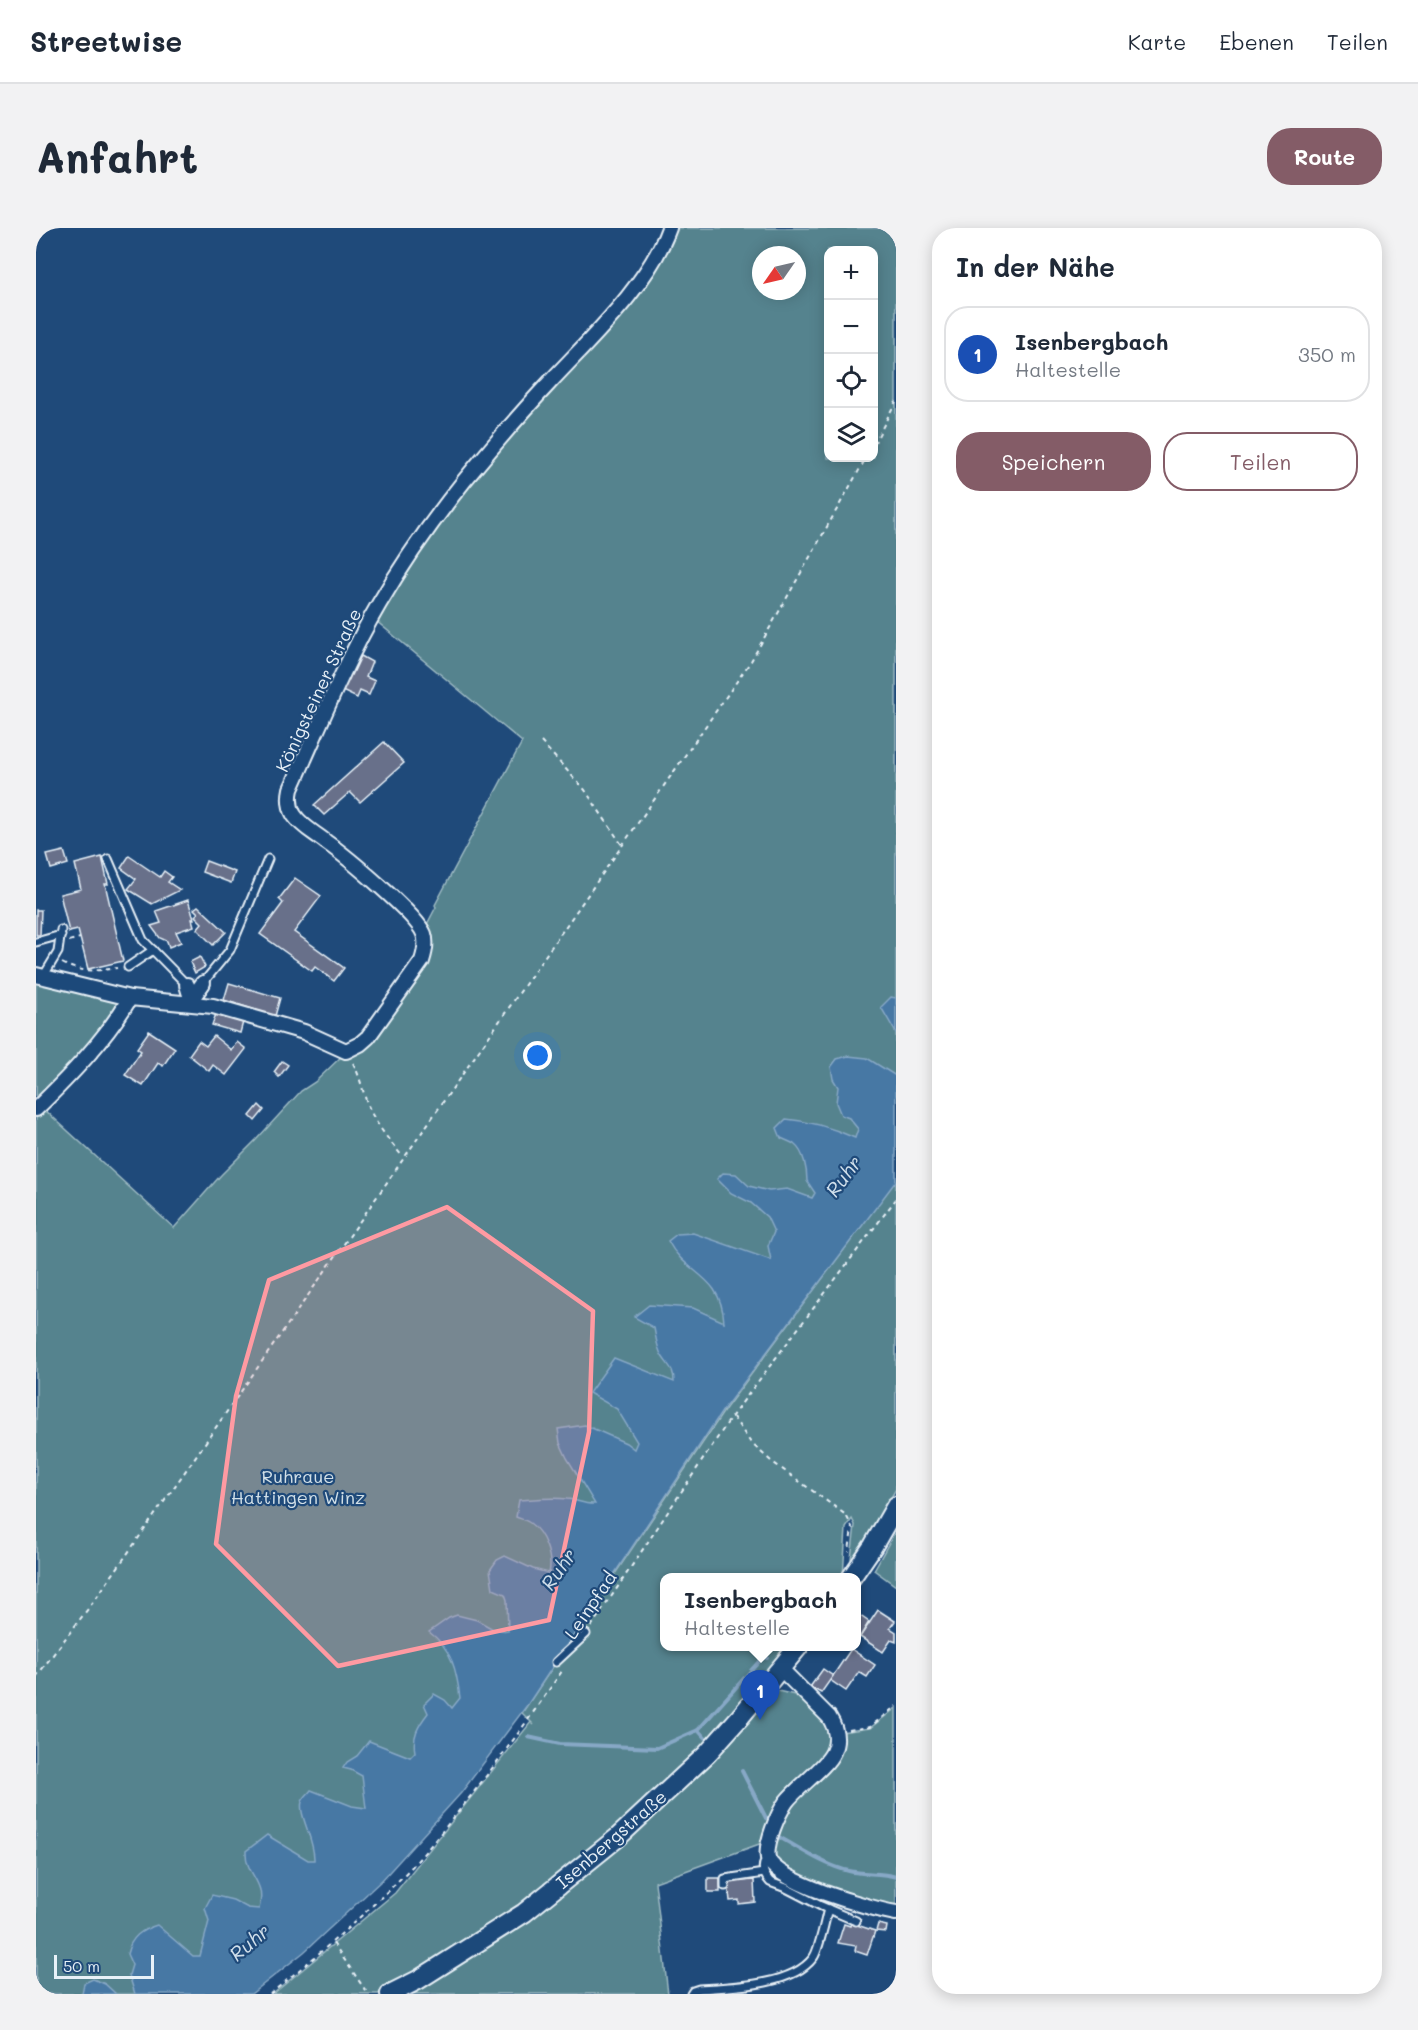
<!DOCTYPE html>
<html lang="de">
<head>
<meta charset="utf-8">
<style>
  body { margin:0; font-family:Mali,sans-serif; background:#f2f2f3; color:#1f2937 }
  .controls { position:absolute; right:18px; top:18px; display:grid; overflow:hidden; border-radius:12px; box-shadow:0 3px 15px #0003 }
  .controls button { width:54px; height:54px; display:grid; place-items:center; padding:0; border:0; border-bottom:2px solid #e0e1e3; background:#fff; color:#1f2937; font:30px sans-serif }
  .compass { position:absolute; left:716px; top:18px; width:54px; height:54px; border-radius:50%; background:#fff; box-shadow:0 3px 15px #0003; rotate:236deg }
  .scale { position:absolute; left:18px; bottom:15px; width:100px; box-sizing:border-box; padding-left:6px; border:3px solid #e8f1f8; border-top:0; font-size:16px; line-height:21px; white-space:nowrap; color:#e8f1f8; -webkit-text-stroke:4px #1f4a7a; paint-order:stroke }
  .you { position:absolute; left:502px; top:828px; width:21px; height:21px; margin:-15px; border:4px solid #fff; border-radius:50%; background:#1a73e8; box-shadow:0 0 0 9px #1a73e833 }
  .badge { display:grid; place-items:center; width:39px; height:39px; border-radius:50%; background:#845c67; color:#fff; font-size:20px; font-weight:700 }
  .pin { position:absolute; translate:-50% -50px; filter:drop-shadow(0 2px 3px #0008) }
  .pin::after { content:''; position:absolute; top:32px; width:21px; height:18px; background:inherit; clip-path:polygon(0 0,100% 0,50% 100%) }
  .popup { position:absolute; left:624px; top:1345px; width:201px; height:78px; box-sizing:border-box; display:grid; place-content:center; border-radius:12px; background:#fff; filter:drop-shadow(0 2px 4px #0005); font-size:20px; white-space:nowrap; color:#747a83 }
  .popup b { font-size:22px; color:#1f2937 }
  .popup::after { content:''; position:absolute; left:50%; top:100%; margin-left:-12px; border:12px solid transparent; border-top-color:#fff }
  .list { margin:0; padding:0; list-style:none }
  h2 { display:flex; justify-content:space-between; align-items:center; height:78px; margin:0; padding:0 24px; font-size:26px }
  h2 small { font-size:20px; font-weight:400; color:#747a83 }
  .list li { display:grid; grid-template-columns:39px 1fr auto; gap:18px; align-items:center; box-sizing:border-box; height:96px; margin:0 12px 12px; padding:0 12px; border:2px solid #e0e1e3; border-radius:24px }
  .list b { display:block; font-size:22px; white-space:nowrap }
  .list p { margin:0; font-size:20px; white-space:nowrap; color:#747a83 }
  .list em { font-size:20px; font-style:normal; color:#747a83 }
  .actions { display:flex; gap:12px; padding:18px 24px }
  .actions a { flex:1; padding:14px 0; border:2px solid #845c67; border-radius:24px; text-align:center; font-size:21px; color:#845c67 }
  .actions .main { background:#845c67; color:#fff }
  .icon { flex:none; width:33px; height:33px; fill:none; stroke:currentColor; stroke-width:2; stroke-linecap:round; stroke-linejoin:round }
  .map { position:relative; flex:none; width:860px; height:1766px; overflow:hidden; border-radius:24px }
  header { display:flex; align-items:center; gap:36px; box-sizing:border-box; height:84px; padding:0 30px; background:#fff; border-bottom:2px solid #e0e1e3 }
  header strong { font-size:28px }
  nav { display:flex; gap:33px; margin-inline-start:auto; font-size:21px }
  .intro { display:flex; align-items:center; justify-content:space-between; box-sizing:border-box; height:144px; padding:0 36px }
  h1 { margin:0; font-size:42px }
  .button { padding:15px 27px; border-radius:24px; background:#845c67; color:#fff; font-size:21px; font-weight:700 }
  main { display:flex; gap:36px; padding:0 36px }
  aside { flex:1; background:#fff; border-radius:24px; box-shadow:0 3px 15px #0003 }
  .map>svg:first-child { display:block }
  .green { fill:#54838e; stroke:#9ebac3; stroke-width:1.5; fill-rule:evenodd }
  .water { fill:#4778a4; stroke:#87a8c6; stroke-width:1.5 }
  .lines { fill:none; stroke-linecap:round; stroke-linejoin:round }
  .stream { stroke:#87a8c6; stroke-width:4 }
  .building { fill:#676f8a; stroke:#e8f1f8; stroke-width:1.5 }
  .service-casing { stroke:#e8f1f8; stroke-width:11 }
  .minor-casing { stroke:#e8f1f8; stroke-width:18 }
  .secondary-casing { stroke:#e8f1f8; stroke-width:22 }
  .path { stroke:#e8f1f8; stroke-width:2; stroke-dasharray:4.5 4.5; stroke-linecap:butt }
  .service { stroke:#1f4a7a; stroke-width:7 }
  .minor { stroke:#1f4a7a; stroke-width:14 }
  .secondary { stroke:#1f4a7a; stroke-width:18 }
  .marked { fill:#ff9aa2; fill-opacity:0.2; stroke:#ff9aa2; stroke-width:4.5; stroke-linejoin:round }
  .labels { text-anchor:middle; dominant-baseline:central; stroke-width:4.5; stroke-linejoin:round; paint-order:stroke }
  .street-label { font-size:18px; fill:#e8f1f8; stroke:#1f4a7a }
  .park-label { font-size:18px; fill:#d2e0e8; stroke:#1f4a7a }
  .water-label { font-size:20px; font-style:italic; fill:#d0dfeb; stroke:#1f4a7a }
</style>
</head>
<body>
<header>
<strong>Streetwise</strong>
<nav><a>Karte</a><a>Ebenen</a><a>Teilen</a></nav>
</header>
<div class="intro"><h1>Anfahrt</h1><a class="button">Route</a></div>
<main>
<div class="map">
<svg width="860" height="1766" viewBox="0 0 860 1766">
  <rect width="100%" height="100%" fill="#1f4a7a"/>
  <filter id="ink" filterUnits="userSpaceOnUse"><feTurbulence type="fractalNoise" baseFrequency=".0167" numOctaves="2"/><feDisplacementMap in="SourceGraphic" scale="12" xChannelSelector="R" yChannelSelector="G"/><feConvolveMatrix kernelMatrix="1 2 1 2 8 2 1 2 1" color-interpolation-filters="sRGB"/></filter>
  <g filter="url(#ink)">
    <g class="green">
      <path d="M632,0H860V859L736,1033L500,1377L390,1519L308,1608L218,1689L113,1766H0V889L9,882L138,1000L185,947L220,912L265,863L279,854L309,825L383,740L387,704L400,679L399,677L486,514L339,392L384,315L589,71ZM792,22H838V230H792ZM725,27H761V63H725Z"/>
      <path d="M0,754L83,774L57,815L0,877Z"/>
      <path d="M860,952V1261L818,1333L815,1331L819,1297L816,1291L810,1300L807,1349L628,1350V1418L754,1419L708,1475L579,1608L483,1679L379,1747L342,1766H237L359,1665L495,1494L498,1497L486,1485L690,1180Z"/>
      <path d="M860,1302V1358L838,1342Z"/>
      <path d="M742,1463L767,1469L780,1482L796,1506L795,1523L726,1615L619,1654L632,1766H371L647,1560Z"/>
      <path d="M860,1480V1677C825,1671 786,1660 755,1643C748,1639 742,1633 736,1628L739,1605L761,1565L804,1526L805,1504L834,1500Z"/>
    </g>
    <g class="water">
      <path d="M855,769L860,770V805L845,779Z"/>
      <path d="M812,828L831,830L860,848V953L687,1182L492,1476L425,1565L346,1652L268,1724L215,1766H99L93,1747L96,1737L91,1726C95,1709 105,1702 121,1697L157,1728H164L173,1693L169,1680L176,1667L197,1672L212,1680L223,1681C231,1652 209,1648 210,1623L231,1607L272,1632H278C279,1613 262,1586 266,1574C267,1570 272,1566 275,1562L316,1578L330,1580L326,1548L315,1542L307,1540L311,1534L321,1528L333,1513L374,1529L379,1524C376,1508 382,1498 392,1485L388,1476L398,1466L409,1472L416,1480L424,1470C421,1444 416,1420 393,1404L413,1390L421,1387L441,1392L457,1401L472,1403L471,1372L469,1366L457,1361L454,1342L461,1332L469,1328L497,1341L513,1345C517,1329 508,1305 494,1295C490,1292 485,1291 480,1289L483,1272C498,1271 516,1269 531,1271C541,1272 549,1277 559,1276L531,1230L524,1215L522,1201L549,1197L590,1215L598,1221L601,1214L581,1181L553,1165L578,1130L638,1154C638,1140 633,1139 626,1128C621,1120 620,1110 618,1100L598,1089L613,1077L657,1080L688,1094C685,1045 650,1048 632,1013L641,1006L657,1005L735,1032L732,1018L738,1004L731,989L715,975L695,965L681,951L687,945L700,946L713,958L733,963L751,961L776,970L779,965L771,953C771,942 768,924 759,917C756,914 749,912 745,910L741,900L750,891C774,893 797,900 819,910L822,901L813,890L805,887L800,875L802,859L797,851L795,839L801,831Z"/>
      <path d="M57,1751L69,1756L80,1766H46L48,1755Z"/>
    </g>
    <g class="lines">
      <g class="stream">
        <path d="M662,1502L669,1510"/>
        <path d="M492,1509L524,1516L621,1520L662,1502L727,1429L731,1430"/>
        <path d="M706,1543L730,1590"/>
        <path d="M741,1608C762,1619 789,1638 813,1643C829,1647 844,1644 860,1649"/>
      </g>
    </g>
    <g class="building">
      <path d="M325,428L336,434L330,449L339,453L333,467L324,463L321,470L306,463L315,442L318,443Z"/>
      <path d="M348,514L368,535L324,574L314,564L288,587L278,577Z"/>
      <path d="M28,623L32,636L15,641L11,627Z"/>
      <path d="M93,628L124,649L128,643L136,649L132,654L144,662L116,676L92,661L100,651L85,640Z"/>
      <path d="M66,629L72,656H69L87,733L52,741L42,702L33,704L24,666L45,661L39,636Z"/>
      <path d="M170,633L199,644L195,655L166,644Z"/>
      <path d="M259,650L285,668L258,704L308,740L298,753L279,739L276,743L224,706L247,675L243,671Z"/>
      <path d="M152,672L158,691H156L158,698L140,704L145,714L133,719L131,713L124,710L115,698L125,695L120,683Z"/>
      <path d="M162,678L190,704L177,717L161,701L166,695L159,688L162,685L158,681Z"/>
      <path d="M0,682H5L4,707H0Z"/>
      <path d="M164,729L169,739L159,745L154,734Z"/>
      <path d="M193,755L244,770L239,788L188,772Z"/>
      <path d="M180,786L207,794L204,805L176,797Z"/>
      <path d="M113,803L139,820L127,838L122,835L107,858L89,847L105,823L101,820Z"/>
      <path d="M178,808L195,822L201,814L210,821L190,847L177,837L173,843L153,827L163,813L170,818Z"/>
      <path d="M246,833L252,837L243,849L238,844Z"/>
      <path d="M223,877L228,882L219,893L214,888Z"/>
      <path d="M842,1382L859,1393L854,1400L860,1404V1414L855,1412L847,1424L824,1409Z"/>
      <path d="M820,1385L833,1394L820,1415Z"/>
      <path d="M815,1421L839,1437L831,1449L823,1444L810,1463L794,1452Z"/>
      <path d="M787,1441L797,1448L785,1465L774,1459Z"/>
      <rect x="672" y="1650" width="12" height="14"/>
      <path d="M718,1652L719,1674L703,1676V1672L694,1673L692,1654Z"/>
      <path d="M815,1695L839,1703L831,1727L819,1723L820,1718L802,1715L808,1696L814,1698Z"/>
      <path d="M842,1696L851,1698L850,1704L840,1703Z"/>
    </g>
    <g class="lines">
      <g class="service-casing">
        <g id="service">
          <path d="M72,631L107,712L151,757"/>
          <path d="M0,714L25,707"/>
          <path d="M92,739L117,722"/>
          <path d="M7,749L22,724L25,702"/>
          <path d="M167,755L194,722L232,631"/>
          <path d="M520,1434L550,1406"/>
          <path d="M732,1629C724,1638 727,1646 734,1654L750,1660L785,1678L820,1693"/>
          <path d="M689,1658V1651L728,1645"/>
          <path d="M655,1766L657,1763L663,1761C695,1759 756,1758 777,1730C783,1723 789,1692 792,1681"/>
        </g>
      </g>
      <g class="minor-casing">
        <g id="minor">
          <path d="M0,747L94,770L177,778L268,804L310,823L324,816L332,809L386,733C389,724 391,715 388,706C381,687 310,628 290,614C279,605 266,599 258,587C253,578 253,570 255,561C283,499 309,434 343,376C368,333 397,292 428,253C456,219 485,185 515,153C555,110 613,56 633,0"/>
          <path d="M151,757L154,767L153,775L167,755"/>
          <path d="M0,881C34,848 69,812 94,770"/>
          <path d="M745,1441L793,1489C800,1500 803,1511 797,1524C790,1540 762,1558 750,1574C742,1586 729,1615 732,1630C738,1654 836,1681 860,1685"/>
        </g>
      </g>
      <g class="secondary-casing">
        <g id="secondary">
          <path d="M815,1350L837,1318L860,1278"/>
          <path d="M354,1766L382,1752L488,1685L581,1610L671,1526L704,1489L763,1418"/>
        </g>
      </g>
      <g class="path">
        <path d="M838,216L860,173"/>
        <path d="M505,514L549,562L586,617"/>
        <path d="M33,713L44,710"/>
        <path d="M26,735C44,745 62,743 81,740"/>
        <path d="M317,835C324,848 326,861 331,875C339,896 353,912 367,929"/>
        <path d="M697,1189L715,1215L735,1233L810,1287L816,1299L813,1324"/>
        <path d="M555,1399L696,1188L860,971"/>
        <path d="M0,1449L58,1373L118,1288L715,433L830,230"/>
        <path d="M813,1502L834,1499L860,1478"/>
        <path d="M297,1715L332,1766"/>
        <path d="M234,1766C280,1729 325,1690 367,1648C388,1627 407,1602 426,1579C461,1535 494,1490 526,1443"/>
      </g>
      <use href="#service" class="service"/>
      <use href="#minor" class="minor"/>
      <use href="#secondary" class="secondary"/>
    </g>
  </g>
  <path class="marked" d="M411,979L557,1083L553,1204L513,1392L302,1438L180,1316L200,1168L233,1052Z"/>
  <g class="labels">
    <g class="street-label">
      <text transform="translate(282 462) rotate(-65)">Königsteiner Straße</text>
      <text transform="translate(554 1377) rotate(-56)">Leinpfad</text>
      <text transform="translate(575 1611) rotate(-41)">Isenbergstraße</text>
    </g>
    <g class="park-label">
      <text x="262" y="1248">Ruhraue<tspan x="262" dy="21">Hattingen Winz</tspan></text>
    </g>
    <g class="water-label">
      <text transform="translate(807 948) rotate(-53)">Ruhr</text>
      <text transform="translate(522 1341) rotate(-55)">Ruhr</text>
      <text transform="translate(213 1714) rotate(-40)">Ruhr</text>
    </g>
  </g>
</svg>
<div class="controls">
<button>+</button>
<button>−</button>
<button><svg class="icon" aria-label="locate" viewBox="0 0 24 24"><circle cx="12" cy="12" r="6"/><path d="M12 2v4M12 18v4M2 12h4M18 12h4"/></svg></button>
<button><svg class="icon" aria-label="layers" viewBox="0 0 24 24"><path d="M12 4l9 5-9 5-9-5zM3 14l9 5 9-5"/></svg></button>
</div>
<svg class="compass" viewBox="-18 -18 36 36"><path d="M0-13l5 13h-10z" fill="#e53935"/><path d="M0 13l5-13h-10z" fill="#747a83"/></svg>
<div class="scale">50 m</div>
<div class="you"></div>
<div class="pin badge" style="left:724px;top:1492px;background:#1a4fb4">1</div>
<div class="popup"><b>Isenbergbach</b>Haltestelle</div>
</div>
<aside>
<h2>In der Nähe<small></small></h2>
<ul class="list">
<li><span class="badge" style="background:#1a4fb4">1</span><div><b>Isenbergbach</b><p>Haltestelle</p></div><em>350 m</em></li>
</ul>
<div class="actions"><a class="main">Speichern</a><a>Teilen</a></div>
</aside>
</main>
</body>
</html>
